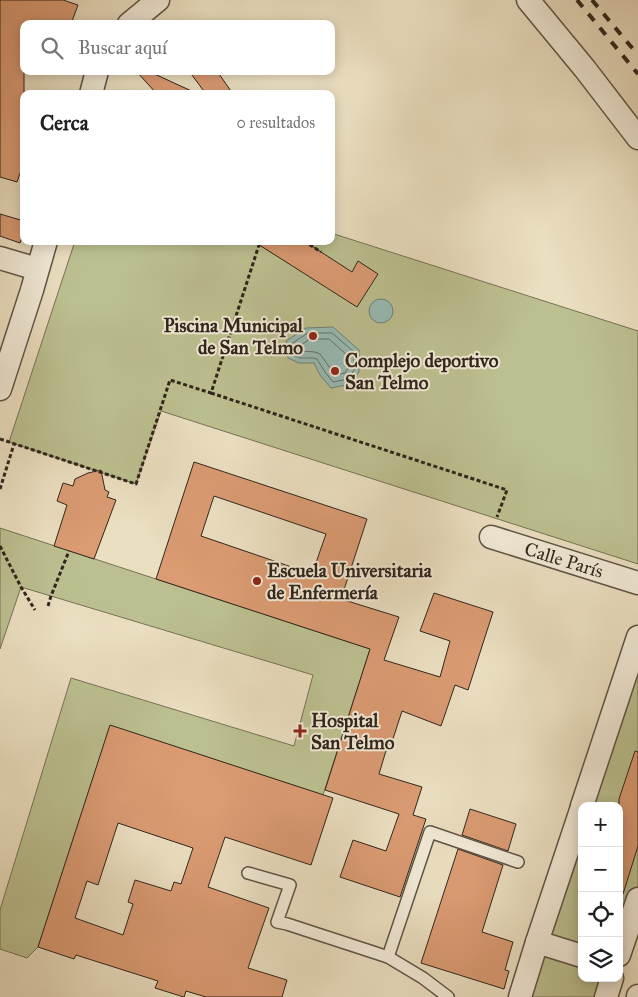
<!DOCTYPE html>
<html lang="es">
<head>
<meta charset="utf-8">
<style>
  body { margin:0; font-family:"IM FELL Great Primer",serif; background:#f2f2f2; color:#202124 }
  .controls { position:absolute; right:15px; bottom:15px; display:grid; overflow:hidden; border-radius:10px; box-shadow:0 2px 12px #0003 }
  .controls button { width:45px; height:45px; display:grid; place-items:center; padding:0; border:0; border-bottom:1px solid #e0e0e0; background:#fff; color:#202124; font:25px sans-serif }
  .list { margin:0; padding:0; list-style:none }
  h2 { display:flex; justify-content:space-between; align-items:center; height:65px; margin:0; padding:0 20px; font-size:21px }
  h2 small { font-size:16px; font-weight:400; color:#757577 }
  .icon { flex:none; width:28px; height:28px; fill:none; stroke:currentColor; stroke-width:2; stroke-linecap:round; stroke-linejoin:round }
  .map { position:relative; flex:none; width:638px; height:997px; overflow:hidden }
  .search { position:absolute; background:#fff; box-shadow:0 2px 12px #0003; left:20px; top:20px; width:315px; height:55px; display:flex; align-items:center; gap:12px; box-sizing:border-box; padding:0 18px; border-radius:10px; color:#757577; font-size:19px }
  .panel { position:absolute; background:#fff; box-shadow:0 2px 12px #0003; left:20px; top:90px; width:315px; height:155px; border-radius:10px }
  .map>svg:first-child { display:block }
  .green { fill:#bcc090; stroke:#767256 }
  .water { fill:#98bcb6; stroke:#6e8078 }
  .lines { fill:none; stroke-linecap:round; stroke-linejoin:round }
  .shore { stroke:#647069; stroke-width:1 }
  .building { fill:#db9b73; stroke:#2f251c; fill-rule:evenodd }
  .lane-casing { stroke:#5e5445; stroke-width:14 }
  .street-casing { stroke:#5e5445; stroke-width:25 }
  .path { stroke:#2f251c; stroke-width:3; stroke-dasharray:4 2.5; stroke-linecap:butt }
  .lane { stroke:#f2ead7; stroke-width:11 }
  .street { stroke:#f2ead7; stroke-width:22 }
  .rail { stroke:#2f251c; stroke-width:4; stroke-dasharray:9 9; stroke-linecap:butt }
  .poi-dot { fill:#8f2418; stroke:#f2ead7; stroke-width:2 }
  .labels { text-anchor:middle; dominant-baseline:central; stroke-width:4; stroke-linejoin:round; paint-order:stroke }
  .poi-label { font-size:19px; font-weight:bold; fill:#2f251c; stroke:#f2ead7; text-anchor:start }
  .street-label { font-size:19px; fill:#2f251c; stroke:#f2ead7 }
</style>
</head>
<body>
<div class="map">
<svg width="638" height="997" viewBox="0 0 638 997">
  <rect width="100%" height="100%" fill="#ebdfc1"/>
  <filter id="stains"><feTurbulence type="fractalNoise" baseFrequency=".004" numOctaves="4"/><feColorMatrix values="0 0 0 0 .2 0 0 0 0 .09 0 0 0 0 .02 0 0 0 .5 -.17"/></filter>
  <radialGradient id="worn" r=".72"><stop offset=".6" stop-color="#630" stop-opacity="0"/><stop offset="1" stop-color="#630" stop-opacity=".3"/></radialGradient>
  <g class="green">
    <path d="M331,233L638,331V564L161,411L136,484L9,442L75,241H331Z"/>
    <path d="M0,528L370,649L323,795L110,726L38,947L27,958L0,949V910L71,678L294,746L313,675L21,587L0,649Z"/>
    <path d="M638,637V899L619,955V806H582Z"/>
    <path d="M582,807V956L537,942Z"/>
    <path d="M541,949L582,960V978H612L607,997H526Z"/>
  </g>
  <g class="water">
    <circle cx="381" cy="311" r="12"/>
    <path d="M333,327L359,350V372L351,384L331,388L320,375L314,363H299L288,358L286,341L306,328Z"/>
  </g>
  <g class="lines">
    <g class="shore">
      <path d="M308,333H332L354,352V370L348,379L333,382L325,372L317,359L313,358H300L293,355L292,344Z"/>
      <path d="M310,339H329L347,355L348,368L345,373L335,375L320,354L315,352L301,351L298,350L299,347Z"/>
    </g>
  </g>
  <g class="building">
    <path d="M0,0H63L78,5L71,24H24V162L17,182L0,177Z"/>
    <path d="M136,71H148L198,94H157Z"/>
    <path d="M189,71H217L233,94H206Z"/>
    <path d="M0,214L24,221V232L20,243L0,236Z"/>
    <path d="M253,241H304L352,272L358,261L378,274L357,307Z"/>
    <path d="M194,462L367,519L341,599L399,617L384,660L440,677L450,641L420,631L434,593L493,612L468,690L455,685L441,726L402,711L391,745L388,744L379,774L422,787L413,815L426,819L400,897L340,877L353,840L386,851L399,814L325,790L370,649L156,579ZM214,496L326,534L312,574L201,536Z"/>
    <path d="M101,470L105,490L109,492L107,497L116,500L94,559L54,546L67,505L57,501L63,483L73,486L75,479L88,473Z"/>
    <path d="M110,725L333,798L311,865L225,837L208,887L269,908L248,968L287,980L282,997H206L186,991L184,997L155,988L158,981L76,955L74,959L38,947ZM118,823L193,848L181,884L174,882L171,891L135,880L128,902L133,904L123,935L75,918L87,881L98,885Z"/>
    <path d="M635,751L638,752V846L623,894H619V799Z"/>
    <path d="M470,809L516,824L508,851L462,835Z"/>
    <path d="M458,849L503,865L482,932L513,942L505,970L509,971L504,989L421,963Z"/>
  </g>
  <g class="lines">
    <g class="lane-casing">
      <g id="lane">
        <path d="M248,873L290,885L277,922L287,924L388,957L423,978L448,997"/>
        <path d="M388,957L430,832L518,862"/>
      </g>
    </g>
    <g class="street-casing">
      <g id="street">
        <path d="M528,0L585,69L638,138"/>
        <path d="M129,24L158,0"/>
        <path d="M91,94L97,71"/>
        <path d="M0,258L37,269"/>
        <path d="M0,389L32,290L46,241"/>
        <path d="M491,537L638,583"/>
        <path d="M582,806L638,637"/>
        <path d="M537,942L582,807"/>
        <path d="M619,955L638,899"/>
        <path d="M520,997L537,942L582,956"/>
        <path d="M606,997L612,978"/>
        <path d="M638,997V996"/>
      </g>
    </g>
    <g class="path">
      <path d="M304,241L321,252"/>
      <path d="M211,393L507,490L497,517"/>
      <path d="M0,439L136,484L170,380L211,393L259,245L261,241"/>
      <path d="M0,489L14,444"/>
      <path d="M0,546L21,587L35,610"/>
      <path d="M48,606L51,596L69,551"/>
    </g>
    <use href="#lane" class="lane"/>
    <use href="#street" class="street"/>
    <g class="rail">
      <path d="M577,0L638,74"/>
      <path d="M592,0L638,55"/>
    </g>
  </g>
  <g class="poi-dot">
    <circle cx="313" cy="336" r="5"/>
    <circle cx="335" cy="371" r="5"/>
    <circle cx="257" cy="581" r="5"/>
    <path d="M297.5 723.5h5v5h5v5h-5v5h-5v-5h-5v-5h5z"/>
  </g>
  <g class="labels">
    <g class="poi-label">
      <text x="303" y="325" text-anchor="end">Piscina Municipal<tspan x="303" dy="22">de San Telmo</tspan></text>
      <text x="345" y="360">Complejo deportivo<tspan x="345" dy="22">San Telmo</tspan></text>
      <text x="267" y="570">Escuela Universitaria<tspan x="267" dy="22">de Enfermería</tspan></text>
      <text x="311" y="720">Hospital<tspan x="311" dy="22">San Telmo</tspan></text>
    </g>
    <g class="street-label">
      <text transform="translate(564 560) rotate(17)">Calle París</text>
    </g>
  </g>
  <rect width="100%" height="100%" filter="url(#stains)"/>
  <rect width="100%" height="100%" fill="url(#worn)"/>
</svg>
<div class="controls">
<button>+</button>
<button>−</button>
<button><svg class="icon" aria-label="locate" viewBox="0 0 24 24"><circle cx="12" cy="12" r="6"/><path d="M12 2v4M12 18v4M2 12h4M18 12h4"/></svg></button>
<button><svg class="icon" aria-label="layers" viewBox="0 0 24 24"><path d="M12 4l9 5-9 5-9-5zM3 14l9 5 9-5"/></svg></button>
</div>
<div class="search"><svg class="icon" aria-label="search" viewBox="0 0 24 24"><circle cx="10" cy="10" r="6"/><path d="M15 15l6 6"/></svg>Buscar aquí</div>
<section class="panel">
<h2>Cerca<small>0 resultados</small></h2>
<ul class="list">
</ul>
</section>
</div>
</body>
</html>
